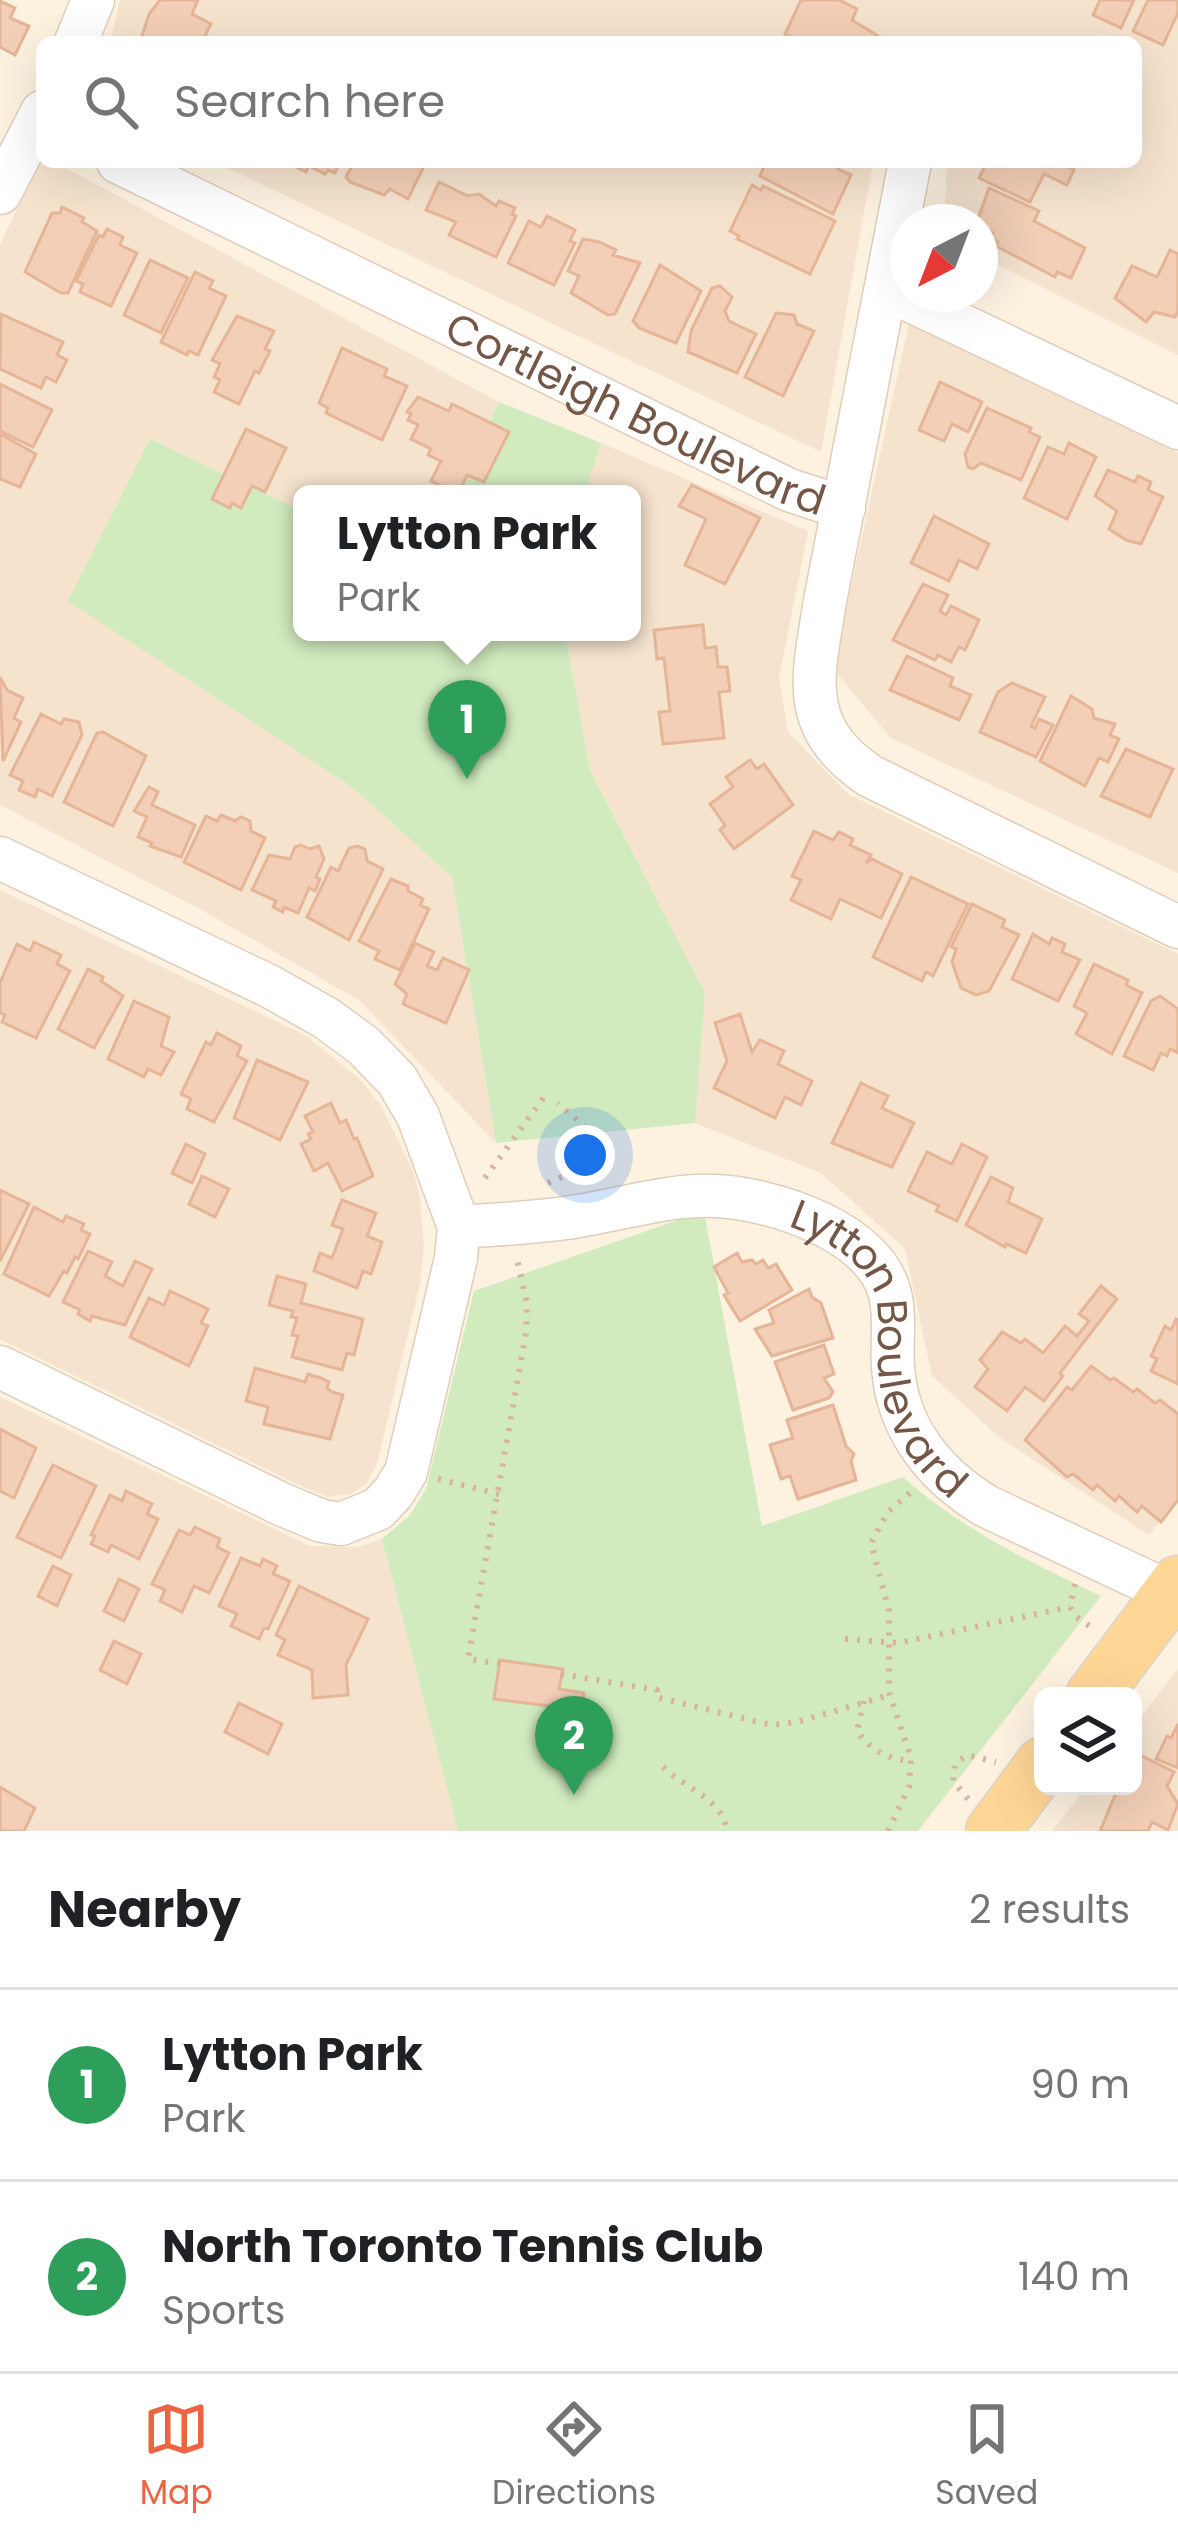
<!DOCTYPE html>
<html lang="en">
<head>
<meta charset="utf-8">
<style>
  body { margin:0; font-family:Poppins,sans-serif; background:#f6f6f6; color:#202124 }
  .controls { position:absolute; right:36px; bottom:36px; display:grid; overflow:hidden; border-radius:18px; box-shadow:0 12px 48px #0002 }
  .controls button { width:108px; height:108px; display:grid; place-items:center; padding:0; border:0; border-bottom:3px solid #e0e0e0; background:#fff; color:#202124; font:60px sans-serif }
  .compass { position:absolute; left:890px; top:204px; width:108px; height:108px; border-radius:50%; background:#fff; box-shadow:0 12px 48px #0002; rotate:222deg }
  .you { position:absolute; left:585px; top:1155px; width:42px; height:42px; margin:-30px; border:9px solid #fff; border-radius:50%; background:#1a73e8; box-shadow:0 0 0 18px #1a73e833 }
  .badge { display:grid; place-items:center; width:78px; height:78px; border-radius:50%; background:#ec6540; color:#fff; font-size:39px; font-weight:700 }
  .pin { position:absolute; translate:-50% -99px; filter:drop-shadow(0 3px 6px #0008) }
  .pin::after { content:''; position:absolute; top:63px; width:42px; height:36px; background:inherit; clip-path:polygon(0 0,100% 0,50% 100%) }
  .popup { position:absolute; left:293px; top:485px; width:348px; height:156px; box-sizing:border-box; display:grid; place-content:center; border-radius:18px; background:#fff; filter:drop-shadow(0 3px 9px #0005); font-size:39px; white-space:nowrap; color:#757577 }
  .popup b { font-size:45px; color:#202124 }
  .popup::after { content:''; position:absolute; left:50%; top:100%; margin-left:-24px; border:24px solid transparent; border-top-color:#fff }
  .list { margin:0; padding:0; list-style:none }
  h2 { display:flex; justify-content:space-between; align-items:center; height:156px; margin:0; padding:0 48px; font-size:51px }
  h2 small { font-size:39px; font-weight:400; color:#757577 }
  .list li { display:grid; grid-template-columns:78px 1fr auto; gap:36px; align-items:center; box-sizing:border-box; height:192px; padding:0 48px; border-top:3px solid #e0e0e0 }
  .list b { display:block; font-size:45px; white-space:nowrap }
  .list p { margin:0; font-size:39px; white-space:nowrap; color:#757577 }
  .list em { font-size:39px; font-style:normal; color:#757577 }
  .icon { flex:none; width:66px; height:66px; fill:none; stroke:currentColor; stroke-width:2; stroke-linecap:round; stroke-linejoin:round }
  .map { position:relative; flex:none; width:1178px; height:1831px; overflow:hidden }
  .search { position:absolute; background:#fff; box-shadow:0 12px 48px #0002; left:36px; right:36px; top:36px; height:132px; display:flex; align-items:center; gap:30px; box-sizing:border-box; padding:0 42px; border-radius:18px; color:#757577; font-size:45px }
  .sheet { height:540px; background:#fff }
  nav { display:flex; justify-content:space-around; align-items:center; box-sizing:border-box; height:168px; border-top:3px solid #e0e0e0; background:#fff; font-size:33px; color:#757577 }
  nav a { display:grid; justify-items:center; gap:6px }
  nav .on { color:#ec6540 }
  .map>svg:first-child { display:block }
  .residential { fill:#f5e3ce }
  .green { fill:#d1ebbf }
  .building { fill:#f3cfb7; stroke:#e6b597; stroke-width:3 }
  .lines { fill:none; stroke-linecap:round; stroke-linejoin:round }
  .minor-casing { stroke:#e1cdbc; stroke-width:45 }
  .major-casing { stroke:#dbd3cf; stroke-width:57 }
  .path { stroke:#d8b29a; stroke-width:6; stroke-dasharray:3 9; stroke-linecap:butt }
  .minor { stroke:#fff; stroke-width:42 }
  .major { stroke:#fed796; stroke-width:54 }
  .labels { text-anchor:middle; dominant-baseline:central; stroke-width:9; stroke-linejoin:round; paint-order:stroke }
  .street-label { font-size:42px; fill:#745747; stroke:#fff5e7 }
</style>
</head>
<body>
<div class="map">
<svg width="1178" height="1831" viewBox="0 0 1178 1831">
  <rect width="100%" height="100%" fill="#fdf2e0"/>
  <g class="residential">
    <path d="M120,0H1178V355L980,256V222H944L947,162H1136V42H110Z"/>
    <path d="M42,155V162H55L499,402L457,494H302V511L150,439L69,601L352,787L452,877L496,1143L360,1001L207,913L0,805V245Z"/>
    <path d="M215,162H873L821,452Z"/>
    <path d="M910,318L1178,452V873L891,738L833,669Z"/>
    <path d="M601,443L808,531L779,678L788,732L848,794L1178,954V1495L1149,1535L1000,1438L932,1376L905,1249L821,1173L695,1123L705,993L590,770L565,632H632V494H585Z"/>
    <path d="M0,890L305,1035L361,1080L381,1106L414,1173L420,1198L424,1248L420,1283L377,1464L367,1483L351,1494L327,1497L303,1487L0,1339Z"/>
    <path d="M0,1397L310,1546L359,1547L382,1539L458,1831H0Z"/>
    <path d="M1178,1669V1831H1052L1087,1786H1133V1727Z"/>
  </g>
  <g class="green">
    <path d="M499,402L601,443L585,494H457Z"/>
    <path d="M150,439L302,511V632H565L590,770L705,993L695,1123L496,1143L452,877L352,787L68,601Z"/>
    <path d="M704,1211L762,1526L903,1477C961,1529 1030,1562 1101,1596L918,1831H458L382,1539L410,1515L426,1489L474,1291Z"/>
  </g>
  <g class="building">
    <path d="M160,0H198L192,14L211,24L202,42L141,39L149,14Z"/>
    <path d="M801,0H839L857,9L852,20L880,37L878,42H802L785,34Z"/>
    <path d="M1100,0H1134L1121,28L1093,15Z"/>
    <path d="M1148,0H1178V13L1163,45L1133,31Z"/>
    <path d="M0,1L15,8L10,18L29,26L15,55L0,47Z"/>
    <path d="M286,162H340L335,173L328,170L325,174L309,166L306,172Z"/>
    <path d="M354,162H426L408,199L390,189L384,195L350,182L346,177Z"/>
    <path d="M841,162L838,169L851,175L833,214L760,176L765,164L763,162Z"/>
    <path d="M987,162H1058L1074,170L1067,185L1044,174L1030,202L979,178Z"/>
    <path d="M439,182L468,196L479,194L496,206L499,201L515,208L512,214L516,216L496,257L449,235L456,222L426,210Z"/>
    <path d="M752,185L761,190L763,186L835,221L810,274L737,239L739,236L730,231Z"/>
    <path d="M989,188L1039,211L1034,221L1085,248L1071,278L1057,272L1055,277L996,246L998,242L991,238L993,233L977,222Z"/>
    <path d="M62,207L84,218L82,222L97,231L68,293H61L25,272L52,213H60Z"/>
    <path d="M547,216L575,230L570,241L575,243L554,285L508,263L529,221L541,227Z"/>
    <path d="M107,229L123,237L120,245L137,253L111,306L80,292L83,284L76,281L99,235L103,237Z"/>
    <path d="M583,239L599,242L616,250L613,255L640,263L615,314L608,315L571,293L579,276L568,271Z"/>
    <path d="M1170,250L1178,254V311L1175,317L1154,312L1146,322L1115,298L1132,266L1157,277Z"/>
    <path d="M150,260L188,278L161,333L124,315Z"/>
    <path d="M660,265L701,291L676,343L639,328L633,321Z"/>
    <path d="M195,272L213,281L209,288L226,296L198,355L189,351L187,355L161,342Z"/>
    <path d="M720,286L732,297L725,311L729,321L756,334L737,373L688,352L691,331L712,288Z"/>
    <path d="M776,313L794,315L797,324L814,331L783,396L745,377Z"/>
    <path d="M1,314L63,342L57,355L67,360L56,382L46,377L41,388L0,369Z"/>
    <path d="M237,316L274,331L265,349L270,351L259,373L255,371L239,404L214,392L220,380L214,377L220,364L212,360Z"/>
    <path d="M342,348L387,369L384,376L407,386L382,440L326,413L328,408L319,403Z"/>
    <path d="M940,382L982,402L968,432L952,424L944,441L919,430Z"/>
    <path d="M0,384L52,410L33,447L0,431Z"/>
    <path d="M418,397L449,411L452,404L509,432L484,482L467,475L458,494L431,481L441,461L428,455L431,449L411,439L418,425L408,420L411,414L407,412Z"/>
    <path d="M987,408L1031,428L1029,432L1040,437L1021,480L981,463L973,469L968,467L965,454Z"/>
    <path d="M246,429L286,448L265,492L252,486L241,508L232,503L230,508L212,499Z"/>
    <path d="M0,434L36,454L20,487L0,479Z"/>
    <path d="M1069,443L1096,457L1067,519L1024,498L1048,447L1064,454Z"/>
    <path d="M1108,470L1135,482L1138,476L1151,482L1148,490L1163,497L1141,544L1126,540L1109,529L1117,511L1095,496Z"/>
    <path d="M692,485L760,518L725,584L685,565L706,519L679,506Z"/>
    <path d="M934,516L989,544L977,569L959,560L949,581L911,563Z"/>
    <path d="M923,584L948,595L940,611L946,615L951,606L979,620L965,650L959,647L951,662L938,655L935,660L893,640Z"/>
    <path d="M703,625L705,648L716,647L718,667H727L730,691L719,692L724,738L663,744L659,712L670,711L664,658L657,659L654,630Z"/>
    <path d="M907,656L953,678L950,686L971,695L959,720L890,690Z"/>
    <path d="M0,677L7,690L23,698L14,718L21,722L3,761Z"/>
    <path d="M1012,683L1045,697L1031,726L1035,728L1039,719L1053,725L1036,757L980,732L998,692Z"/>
    <path d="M1071,696L1092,709L1094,718L1115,724L1110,735L1119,739L1108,762L1099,758L1085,786L1040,761Z"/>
    <path d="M41,714L61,724L64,719L79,722L82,735L52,796L38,789L35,797L19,790L23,781L10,775Z"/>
    <path d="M103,732L146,756L113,826L64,802L97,733Z"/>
    <path d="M1126,749L1173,769L1150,817L1101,796Z"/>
    <path d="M750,760L757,769L764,764L793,805L734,849L720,830L725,825L710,804L733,787L726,777Z"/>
    <path d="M149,787L158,792L152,805L195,825L181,857L150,846L152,843L138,837L147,817L134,811Z"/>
    <path d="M221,815L235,821L241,817L250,821L251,831L265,838L241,890L184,862L206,816L217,821Z"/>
    <path d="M814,831L833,840L839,832L853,839L850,845L871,855L866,863L872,859L902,874L881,918L840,899L831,919L791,900L801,880L792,876Z"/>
    <path d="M301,845L310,849L319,846L324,859L316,877L320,879L315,891L309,888L298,913L284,907L283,912L273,907L276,901L252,890L269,855L290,859L295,847Z"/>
    <path d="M357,846L365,849L367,861L383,869L349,940L307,917L331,867L338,871L349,848Z"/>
    <path d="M911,877L968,904L933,976L926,972L922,981L873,957Z"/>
    <path d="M391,879L408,886V891L423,899L420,905L429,909L400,970L375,959L379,951L359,941Z"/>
    <path d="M972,904L1005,920L1002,927L1019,935L989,991L976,995L961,988L952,962L956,949L951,947Z"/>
    <path d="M1033,934L1049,944L1052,938L1065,944L1062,952L1080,960L1058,1001L1012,979Z"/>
    <path d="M34,942L61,955L57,964L70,971L36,1038L2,1022L5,1015L0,1013V983L8,964L17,944L30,951Z"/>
    <path d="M415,943L434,952L427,966L437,970L443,958L469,970L446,1023L403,1004L407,994L395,984Z"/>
    <path d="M1094,964L1128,980L1126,985L1142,993L1112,1054L1076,1034L1087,1013L1074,1006Z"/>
    <path d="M88,969L103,977L101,981L123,996L94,1048L58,1029Z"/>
    <path d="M1160,996L1178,1009V1053L1170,1049L1167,1056L1161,1053L1153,1070L1124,1056L1151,1001Z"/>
    <path d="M134,1001L169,1017L161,1046L174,1052L161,1075L148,1069L144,1077L108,1059Z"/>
    <path d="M740,1014L752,1052L760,1040L784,1051L778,1064L812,1081L801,1105L785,1097L775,1118L714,1088L727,1061L715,1023Z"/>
    <path d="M217,1033L241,1046L237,1056L247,1061L214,1122L187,1109L191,1099L181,1094L206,1042L211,1045Z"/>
    <path d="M257,1060L308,1082L280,1140L234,1118Z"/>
    <path d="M861,1083L888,1096L882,1108L914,1123L892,1167L832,1143Z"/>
    <path d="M331,1103L340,1123L346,1120L354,1139L357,1138L373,1176L342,1191L328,1163L314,1171L301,1144L311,1139L308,1134L313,1132L305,1116Z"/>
    <path d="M186,1144L205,1154L192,1183L172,1173Z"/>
    <path d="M962,1144L987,1157L957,1221L936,1211L939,1206L908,1191L927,1152L952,1164Z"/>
    <path d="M202,1176L229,1189L215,1217L189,1204Z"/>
    <path d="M991,1177L1013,1188L1008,1202L1042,1219L1026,1253L1006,1244L1005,1247L966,1225Z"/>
    <path d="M0,1190L29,1204L0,1261Z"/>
    <path d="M342,1200L376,1213L367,1236L382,1242L371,1274L363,1271L357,1288L314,1271L320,1253L332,1258L343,1229L332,1225Z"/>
    <path d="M34,1207L63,1222L66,1216L84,1224L81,1230L90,1234L78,1259L75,1257L67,1273L64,1271L49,1296L4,1274Z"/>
    <path d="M88,1251L112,1262L105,1276L123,1286L135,1261L152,1269L125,1325L92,1316L90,1321L78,1314L80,1310L63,1302Z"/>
    <path d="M737,1253L742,1262L752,1260L756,1264L763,1260L768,1268L776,1264L792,1290L740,1321L724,1295L728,1293L714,1267Z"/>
    <path d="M277,1276L306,1284L301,1303L363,1319L354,1355L347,1353L342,1370L292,1357L298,1336L292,1335L297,1318L291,1317L293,1311L269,1305Z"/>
    <path d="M1101,1286L1117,1299L1060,1373L1063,1376L1044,1401L1025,1387L1007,1411L975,1387L988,1369L980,1360L1002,1332L1021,1343L1025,1339L1043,1353L1065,1326L1077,1336L1089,1321L1079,1314Z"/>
    <path d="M809,1289L812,1297L821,1303L833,1338L772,1356L755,1329L774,1323L769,1310Z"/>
    <path d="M170,1291L208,1309L201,1323L208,1326L189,1366L130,1337L149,1298L164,1305Z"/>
    <path d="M1176,1319L1178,1320V1384L1151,1371L1157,1359L1151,1356L1165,1326L1171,1330Z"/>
    <path d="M824,1345L834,1374L824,1378L833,1392L829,1398L793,1410L775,1362Z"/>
    <path d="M1091,1366L1110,1380L1114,1378L1133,1392L1137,1389L1155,1403L1160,1400L1178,1414V1500L1161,1522L1142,1506L1137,1512L1119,1496L1115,1501L1097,1485L1093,1490L1073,1474L1067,1477L1025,1440L1067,1387L1072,1390Z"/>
    <path d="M255,1368L305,1382L308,1374L321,1378L329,1382L327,1388L332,1392L343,1395L330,1439L264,1424L268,1407L246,1401Z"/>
    <path d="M833,1405L846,1446L854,1454L851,1461L856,1480L798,1499L790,1476L781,1479L770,1445L793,1438L787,1420Z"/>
    <path d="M0,1429L36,1448L14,1498L0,1491Z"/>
    <path d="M53,1465L96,1486L61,1558L17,1537Z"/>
    <path d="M126,1491L152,1504L147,1514L158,1519L139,1559L111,1545L108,1552L91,1544L95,1536L91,1535L110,1495L122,1501Z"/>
    <path d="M195,1527L220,1539L217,1547L229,1553L209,1593L194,1586L182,1612L160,1601L165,1590L152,1584L179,1530L190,1535Z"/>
    <path d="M241,1558L260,1566L263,1559L277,1566L273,1574L290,1581L268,1629L264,1628L259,1639L231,1626L237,1614L219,1606Z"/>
    <path d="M53,1566L71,1575L57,1606L38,1596Z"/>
    <path d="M119,1579L139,1589L124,1621L104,1611Z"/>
    <path d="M299,1586L368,1619L346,1665L348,1695L313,1698L312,1670L278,1655L285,1640L276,1635Z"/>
    <path d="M114,1641L141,1654L127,1684L100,1670Z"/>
    <path d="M500,1660L563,1669L559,1689L584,1693L581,1710L494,1699Z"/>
    <path d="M239,1703L282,1724L268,1754L225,1732Z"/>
    <path d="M1178,1724V1768L1156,1759L1167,1736L1171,1738Z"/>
    <path d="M1138,1754L1174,1772L1167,1786L1178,1804L1168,1830L1152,1822L1148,1831H1100L1119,1786H1133V1764Z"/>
    <path d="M0,1787L35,1808L24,1831H0Z"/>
  </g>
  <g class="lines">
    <g class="minor-casing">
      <g id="minor">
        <path d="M76,42L93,0"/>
        <path id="s1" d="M118,162L789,490L844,508"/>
        <path d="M910,162L825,601C813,677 797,727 870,776L1178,927"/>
        <path d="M0,193L42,112"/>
        <path d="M888,290L1178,428"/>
        <path d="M0,858L269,986L326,1018L364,1046L397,1080L418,1116L459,1227L456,1258L406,1472L393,1493L378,1509L341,1524L322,1521L283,1505L0,1367"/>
        <path id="s2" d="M459,1227C499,1224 539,1223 578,1216C623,1209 669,1194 715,1196C771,1198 875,1231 890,1294C896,1318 891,1343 893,1367C897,1429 935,1475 986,1506L1171,1593"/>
      </g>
    </g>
    <g class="major-casing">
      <g id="major">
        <path d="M1093,1696L1178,1583"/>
        <path d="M993,1831L1043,1764"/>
      </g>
    </g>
    <g class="path">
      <path d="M485,1178L544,1097"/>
      <path d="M548,1183L583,1168L595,1141L586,1128L558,1103"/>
      <path d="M438,1479L499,1494"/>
      <path d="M1075,1584L1070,1607L1075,1616L1094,1629"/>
      <path d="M845,1639L898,1643L1070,1607"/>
      <path d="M500,1664L468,1659L526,1333L527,1303L517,1259"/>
      <path d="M561,1674L657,1690L656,1697L771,1725L797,1722L890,1695"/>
      <path d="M864,1701L857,1730C869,1750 888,1759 911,1761"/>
      <path d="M663,1767C685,1788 723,1799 727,1831"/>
      <path d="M968,1799L953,1781L955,1764L967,1755L996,1762"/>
      <path d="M888,1831L909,1787L911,1758L889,1692V1611L871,1543L888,1512L912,1491"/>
    </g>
    <use href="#minor" class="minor"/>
    <use href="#major" class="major"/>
  </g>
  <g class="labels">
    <g class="street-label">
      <text stroke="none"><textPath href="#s1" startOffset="576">Cortleigh Boulevard</textPath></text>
      <text stroke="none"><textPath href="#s2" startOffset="513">Lytton Boulevard</textPath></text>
    </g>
  </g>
</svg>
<div class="controls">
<button><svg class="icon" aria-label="layers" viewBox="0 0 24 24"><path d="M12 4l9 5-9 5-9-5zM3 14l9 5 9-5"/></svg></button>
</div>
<svg class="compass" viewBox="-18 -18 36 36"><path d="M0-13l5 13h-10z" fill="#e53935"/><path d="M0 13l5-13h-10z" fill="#757577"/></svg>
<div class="you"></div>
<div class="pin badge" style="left:467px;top:779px;background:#2e9e5b">1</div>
<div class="popup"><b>Lytton Park</b>Park</div>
<div class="pin badge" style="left:574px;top:1795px;background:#2e9e5b">2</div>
<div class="search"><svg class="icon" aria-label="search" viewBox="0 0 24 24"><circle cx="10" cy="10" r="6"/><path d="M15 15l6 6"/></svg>Search here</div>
</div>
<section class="sheet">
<h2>Nearby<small>2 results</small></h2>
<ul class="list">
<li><span class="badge" style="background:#2e9e5b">1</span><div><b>Lytton Park</b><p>Park</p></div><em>90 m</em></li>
<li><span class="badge" style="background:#2e9e5b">2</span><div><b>North Toronto Tennis Club</b><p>Sports</p></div><em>140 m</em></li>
</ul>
</section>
<nav>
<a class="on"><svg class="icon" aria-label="map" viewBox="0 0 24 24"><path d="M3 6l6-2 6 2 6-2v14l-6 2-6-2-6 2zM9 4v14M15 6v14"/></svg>Map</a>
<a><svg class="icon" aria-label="directions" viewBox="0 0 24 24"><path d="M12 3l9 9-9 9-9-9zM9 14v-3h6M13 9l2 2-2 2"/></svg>Directions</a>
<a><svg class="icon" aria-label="saved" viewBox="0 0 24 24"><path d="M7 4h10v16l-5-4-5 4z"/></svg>Saved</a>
</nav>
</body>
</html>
